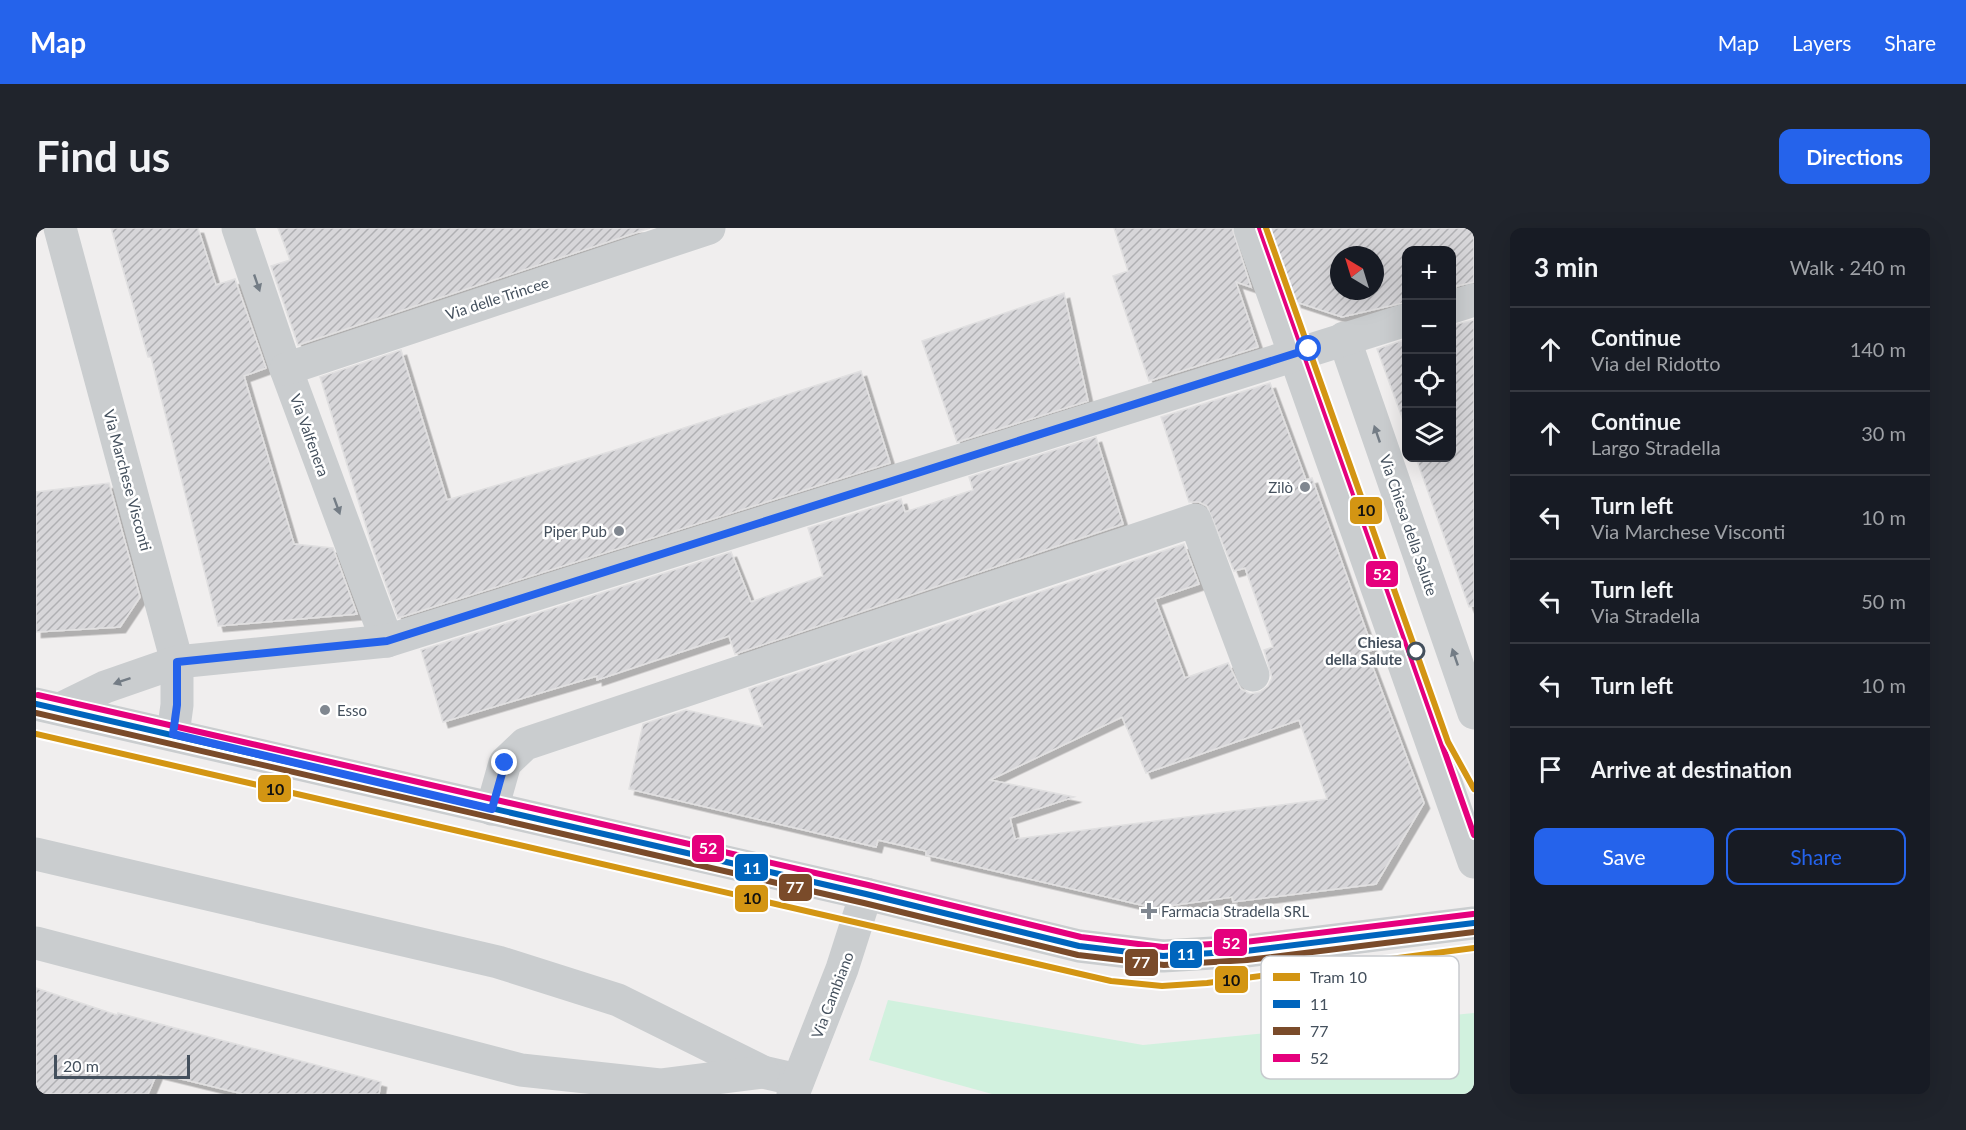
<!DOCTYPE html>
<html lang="en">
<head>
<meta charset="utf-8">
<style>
  body { margin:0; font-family:Lato,sans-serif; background:#20242c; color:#f1f3f6 }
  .controls { position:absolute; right:18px; top:18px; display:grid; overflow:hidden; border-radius:12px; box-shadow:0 6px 24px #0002 }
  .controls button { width:54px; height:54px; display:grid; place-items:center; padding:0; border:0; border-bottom:2px solid #363941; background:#171b24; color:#f1f3f6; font:30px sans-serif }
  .compass { position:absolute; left:1294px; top:18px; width:54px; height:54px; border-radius:50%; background:#171b24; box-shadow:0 6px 24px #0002; rotate:322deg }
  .scale { position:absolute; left:18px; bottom:15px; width:136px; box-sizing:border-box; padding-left:6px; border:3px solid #44505d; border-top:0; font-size:16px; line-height:21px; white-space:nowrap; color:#44505d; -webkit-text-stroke:4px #fff; paint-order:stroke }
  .stop { position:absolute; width:18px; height:18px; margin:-14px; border:4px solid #2563eb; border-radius:50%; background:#fff }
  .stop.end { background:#2563eb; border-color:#fff; box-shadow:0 2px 6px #0008 }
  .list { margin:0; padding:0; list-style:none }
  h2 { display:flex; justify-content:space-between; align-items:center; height:78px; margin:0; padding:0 24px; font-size:26px }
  h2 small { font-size:20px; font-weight:400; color:#9ea1a6 }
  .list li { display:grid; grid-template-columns:39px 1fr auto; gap:18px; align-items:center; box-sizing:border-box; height:84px; padding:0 24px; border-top:2px solid #363941 }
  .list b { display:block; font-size:22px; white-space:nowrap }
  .list p { margin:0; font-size:20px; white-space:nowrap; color:#9ea1a6 }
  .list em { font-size:20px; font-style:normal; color:#9ea1a6 }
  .actions { display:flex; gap:12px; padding:18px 24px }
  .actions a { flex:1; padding:14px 0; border:2px solid #2563eb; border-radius:12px; text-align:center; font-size:21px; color:#2563eb }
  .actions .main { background:#2563eb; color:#fff }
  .icon { flex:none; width:33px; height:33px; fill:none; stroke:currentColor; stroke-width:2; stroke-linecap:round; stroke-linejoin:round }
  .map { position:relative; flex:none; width:1438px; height:866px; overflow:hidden; border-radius:12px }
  header { display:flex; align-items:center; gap:36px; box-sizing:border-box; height:84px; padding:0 30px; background:#2563eb; color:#fff }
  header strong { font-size:28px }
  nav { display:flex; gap:33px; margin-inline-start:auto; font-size:21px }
  .intro { display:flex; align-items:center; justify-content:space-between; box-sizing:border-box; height:144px; padding:0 36px }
  h1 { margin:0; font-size:42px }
  .button { padding:15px 27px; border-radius:12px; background:#2563eb; color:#fff; font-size:21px; font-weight:700 }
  main { display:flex; gap:36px; padding:0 36px }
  aside { flex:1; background:#171b24; border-radius:12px; box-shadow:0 6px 24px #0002 }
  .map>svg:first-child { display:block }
  .green { fill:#d1f1de }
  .building { fill:url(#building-hatch); stroke:#e1e0e1; stroke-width:1.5; fill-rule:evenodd; filter:url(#shadow) }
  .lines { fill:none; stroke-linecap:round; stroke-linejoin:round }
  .minor { stroke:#cacdcf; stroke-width:33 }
  .bus-1-casing { stroke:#fff; stroke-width:10 }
  .bus-2-casing { stroke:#fff; stroke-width:10 }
  .bus-3-casing { stroke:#fff; stroke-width:10 }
  .bus-1 { stroke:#0065bd; stroke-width:6 }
  .bus-2 { stroke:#7a4b2a; stroke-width:6 }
  .bus-3 { stroke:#e5007d; stroke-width:6 }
  .tram-1-casing { stroke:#fff; stroke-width:10 }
  .tram-1 { stroke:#d39513; stroke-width:6 }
  .oneway { fill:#737c85 }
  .route { stroke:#2563eb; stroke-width:8 }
  .poi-dot { fill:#808790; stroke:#fff; stroke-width:2 }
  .stop-dot { fill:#fff; stroke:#44505d; stroke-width:3 }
  .labels { text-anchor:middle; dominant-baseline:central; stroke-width:5; stroke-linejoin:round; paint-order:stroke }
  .street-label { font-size:15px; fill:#44505d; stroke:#fff }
  .poi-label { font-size:15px; fill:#44505d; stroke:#fff; text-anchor:end }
  .stop-label { font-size:15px; font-weight:bold; fill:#44505d; stroke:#fff; text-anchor:end }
  .key { fill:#fff; stroke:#c7cace; stroke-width:1.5 }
  .key-label { font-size:16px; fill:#44505d }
  .line-badge { stroke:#fff; stroke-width:2 }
  .badge-label { font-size:16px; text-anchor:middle; font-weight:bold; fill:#fff }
  .pale-badge-label { font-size:16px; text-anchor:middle; font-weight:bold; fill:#111 }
</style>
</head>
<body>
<header>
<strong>Map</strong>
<nav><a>Map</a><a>Layers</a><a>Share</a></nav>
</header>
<div class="intro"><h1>Find us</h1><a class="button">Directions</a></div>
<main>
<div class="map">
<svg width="1438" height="866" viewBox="0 0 1438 866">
  <defs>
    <pattern id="building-hatch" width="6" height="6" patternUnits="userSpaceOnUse" patternTransform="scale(1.5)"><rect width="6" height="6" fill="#d7d6d9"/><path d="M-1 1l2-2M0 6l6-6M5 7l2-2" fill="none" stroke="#b0b0b3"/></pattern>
    <filter id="shadow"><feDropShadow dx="5.5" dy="5.5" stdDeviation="0" flood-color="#0004"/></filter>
  </defs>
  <rect width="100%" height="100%" fill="#f0eeee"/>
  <path class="green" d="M852,772L1107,817L1438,785V866H956L833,832Z"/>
  <g class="building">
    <path d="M75,0H162L180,57L199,51L230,140L208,148L258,316L297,320L321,386L182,398L115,129H112Z"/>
    <path d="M242,0H614L262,117L235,38L254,32Z"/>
    <path d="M1078,0H1196L1215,59L1200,54L1222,119L1113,153L1077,48L1092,43Z"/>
    <path d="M1234,0H1438V54L1416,59V22H1371V74L1306,89L1260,74ZM1303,27H1339V63H1303Z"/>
    <path d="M1028,65L1052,173L921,214L886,113Z"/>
    <path d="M1438,92V378L1433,379L1380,230H1416V97Z"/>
    <path d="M1371,111V203L1341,121Z"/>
    <path d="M365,122L411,272L576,223L825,143L854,235L362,390L338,324L284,149Z"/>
    <path d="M1234,155L1270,252L1276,250L1337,422L1331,424L1388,575L1340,656L1197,674L1196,669L1118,680L890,627V623L842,612L840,619L593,561L607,496L650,482L727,499L713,461L1148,316L1163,356L1119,371L1149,450L1192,435L1205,461L1214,466L1224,464L1232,458L1236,450L1228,422L1237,419L1209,340L1198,343L1171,278L1163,274H1153L1125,189ZM1086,489L1110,545L1263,492L1291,571L979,611L974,590L1038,569L954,552Z"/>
    <path d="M1060,209L1087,296L699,426L693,408L561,452V448L407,494L385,422L695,324L715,374L787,348L772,300L865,271L869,284L937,262L933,249Z"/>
    <path d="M73,255L104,369L84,399L0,404V264Z"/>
    <path d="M0,760L81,787L82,785L345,854L343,866H207L121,845L112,866H0Z"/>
  </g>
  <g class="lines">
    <g class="minor">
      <path d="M24,0L141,434V477L137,506"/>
      <path d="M202,0L250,141L351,413"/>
      <path d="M1214,0L1438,634"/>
      <path d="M1416,79L1438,72"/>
      <path d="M1308,110L1438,485"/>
      <path d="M250,141L673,0"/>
      <path d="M0,476L830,666L1043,718L1127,728L1210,723L1438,695"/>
      <path d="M24,481L69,459L141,434L351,413L1370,92"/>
      <path d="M456,581L469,535L489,516L1159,292L1217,447"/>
      <path d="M0,626L462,734L582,772L727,844L762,852"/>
      <path d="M0,715L485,842L624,857L727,844"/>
      <path d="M757,866L806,741L830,666"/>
    </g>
    <g class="bus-1-casing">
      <path id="bus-1" d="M0,476L830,666L1043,718L1127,728L1210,723L1438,695"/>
    </g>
    <g class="bus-2-casing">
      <path id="bus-2" d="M0,485L828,675L1042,727L1128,737L1211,732L1438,704"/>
    </g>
    <g class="bus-3-casing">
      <g id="bus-3">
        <path d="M1224,0L1438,607"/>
        <path d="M2,467L832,657L1045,709L1127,719L1209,714L1437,686"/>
      </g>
    </g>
    <use href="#bus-1" class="bus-1"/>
    <use href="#bus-2" class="bus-2"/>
    <use href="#bus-3" class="bus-3"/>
    <g class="tram-1-casing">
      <g id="tram-1">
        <path d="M1230,0L1412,514L1438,561"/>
        <path d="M0,506L1075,753L1126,758L1171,755L1438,720"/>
      </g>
    </g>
    <use href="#tram-1" class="tram-1"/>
  </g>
  <defs><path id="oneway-solid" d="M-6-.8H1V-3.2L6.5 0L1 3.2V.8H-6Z" transform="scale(1.5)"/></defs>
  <g class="oneway">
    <use href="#oneway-solid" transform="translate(221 55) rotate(71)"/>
    <use href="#oneway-solid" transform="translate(1341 206) rotate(-109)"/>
    <use href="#oneway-solid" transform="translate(301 278) rotate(70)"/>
    <use href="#oneway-solid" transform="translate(1419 429) rotate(-109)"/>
    <use href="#oneway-solid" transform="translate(86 453) rotate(161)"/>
  </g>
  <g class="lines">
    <path class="route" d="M469,535L456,581L137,506L141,477V434L351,413L1273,121"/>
  </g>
  <g class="poi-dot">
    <circle cx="1269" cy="259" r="6"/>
    <circle cx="583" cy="303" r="6"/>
    <circle cx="289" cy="482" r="6"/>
    <path d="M1110 674h6v6h6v6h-6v6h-6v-6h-6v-6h6z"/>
  </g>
  <circle class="stop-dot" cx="1380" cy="423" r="8"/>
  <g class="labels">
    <g class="street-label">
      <text transform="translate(461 70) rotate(-18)">Via delle Trincee</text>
      <text transform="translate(274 207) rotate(70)">Via Valfenera</text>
      <text transform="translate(92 252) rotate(75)">Via Marchese Visconti</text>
      <text transform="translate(1373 297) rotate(71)">Via Chiesa della Salute</text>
      <text transform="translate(796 767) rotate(-69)">Via Cambiano</text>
    </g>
    <g class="poi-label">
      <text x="1257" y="259">Zilò</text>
      <text x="571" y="303">Piper Pub</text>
      <text x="301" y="482" text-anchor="start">Esso</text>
      <text x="1125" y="683" text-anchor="start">Farmacia Stradella SRL</text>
    </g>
    <g class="stop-label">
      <text x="1366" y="414">Chiesa<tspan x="1366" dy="17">della Salute</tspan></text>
    </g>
  </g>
  <rect x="1225" y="728" width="198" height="123" rx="9" class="key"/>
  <rect x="1237" y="745" width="27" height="8" fill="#d39513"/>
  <rect x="1237" y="772" width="27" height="8" fill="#0065bd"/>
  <rect x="1237" y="799" width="27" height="8" fill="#7a4b2a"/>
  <rect x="1237" y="826" width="27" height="8" fill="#e5007d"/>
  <g class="key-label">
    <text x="1274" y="755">Tram 10</text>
    <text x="1274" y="782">11</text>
    <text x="1274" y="809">77</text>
    <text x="1274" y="836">52</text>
  </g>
  <g class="line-badge">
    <rect x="1313" y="268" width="34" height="29" rx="6" fill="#d39513"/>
    <rect x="1329" y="332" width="34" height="28" rx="6" fill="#e5007d"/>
    <rect x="221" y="546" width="35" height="29" rx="6" fill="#d39513"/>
    <rect x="655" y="606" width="34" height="29" rx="6" fill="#e5007d"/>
    <rect x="698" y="625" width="35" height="29" rx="6" fill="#0065bd"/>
    <rect x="742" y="645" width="35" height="29" rx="6" fill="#7a4b2a"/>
    <rect x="698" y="656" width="35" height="29" rx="6" fill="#d39513"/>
    <rect x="1177" y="700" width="35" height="29" rx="6" fill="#e5007d"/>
    <rect x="1133" y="712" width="34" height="29" rx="6" fill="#0065bd"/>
    <rect x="1088" y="720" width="35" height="29" rx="6" fill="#7a4b2a"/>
    <rect x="1178" y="737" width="35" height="29" rx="6" fill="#d39513"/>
  </g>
  <g class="badge-label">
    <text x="1346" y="352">52</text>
    <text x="672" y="626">52</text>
    <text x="716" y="646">11</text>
    <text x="759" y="665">77</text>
    <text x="1195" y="721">52</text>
    <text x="1150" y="732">11</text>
    <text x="1105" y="740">77</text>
  </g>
  <g class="pale-badge-label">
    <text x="1330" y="288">10</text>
    <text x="239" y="567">10</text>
    <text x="716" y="676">10</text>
    <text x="1195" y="758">10</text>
  </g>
</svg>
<div class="controls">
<button>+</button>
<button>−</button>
<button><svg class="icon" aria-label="locate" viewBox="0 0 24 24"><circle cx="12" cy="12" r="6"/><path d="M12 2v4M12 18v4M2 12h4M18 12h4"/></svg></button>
<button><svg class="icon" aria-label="layers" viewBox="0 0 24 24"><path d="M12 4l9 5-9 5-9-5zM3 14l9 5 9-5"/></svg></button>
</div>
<svg class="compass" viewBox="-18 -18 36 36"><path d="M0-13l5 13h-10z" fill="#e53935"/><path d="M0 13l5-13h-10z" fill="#9ea1a6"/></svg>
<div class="scale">20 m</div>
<div class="stop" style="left:1273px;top:121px"></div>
<div class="stop end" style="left:469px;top:535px"></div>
</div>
<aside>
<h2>3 min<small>Walk · 240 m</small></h2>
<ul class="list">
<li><svg class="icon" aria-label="ahead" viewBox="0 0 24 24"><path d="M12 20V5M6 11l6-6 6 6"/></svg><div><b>Continue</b><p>Via del Ridotto</p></div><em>140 m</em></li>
<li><svg class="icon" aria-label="ahead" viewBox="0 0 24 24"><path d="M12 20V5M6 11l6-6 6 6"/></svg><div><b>Continue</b><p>Largo Stradella</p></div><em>30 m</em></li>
<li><svg class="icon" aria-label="left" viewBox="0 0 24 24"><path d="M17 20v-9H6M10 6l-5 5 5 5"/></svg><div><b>Turn left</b><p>Via Marchese Visconti</p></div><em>10 m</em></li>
<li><svg class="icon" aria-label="left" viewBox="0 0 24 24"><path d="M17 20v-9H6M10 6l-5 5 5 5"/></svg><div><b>Turn left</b><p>Via Stradella</p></div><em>50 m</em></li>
<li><svg class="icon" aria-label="left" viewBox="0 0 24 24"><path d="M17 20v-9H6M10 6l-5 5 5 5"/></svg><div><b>Turn left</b></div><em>10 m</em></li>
<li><svg class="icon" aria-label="arrive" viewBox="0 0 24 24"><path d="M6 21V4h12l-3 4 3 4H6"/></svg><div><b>Arrive at destination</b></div></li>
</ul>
<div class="actions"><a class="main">Save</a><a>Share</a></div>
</aside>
</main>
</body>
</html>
